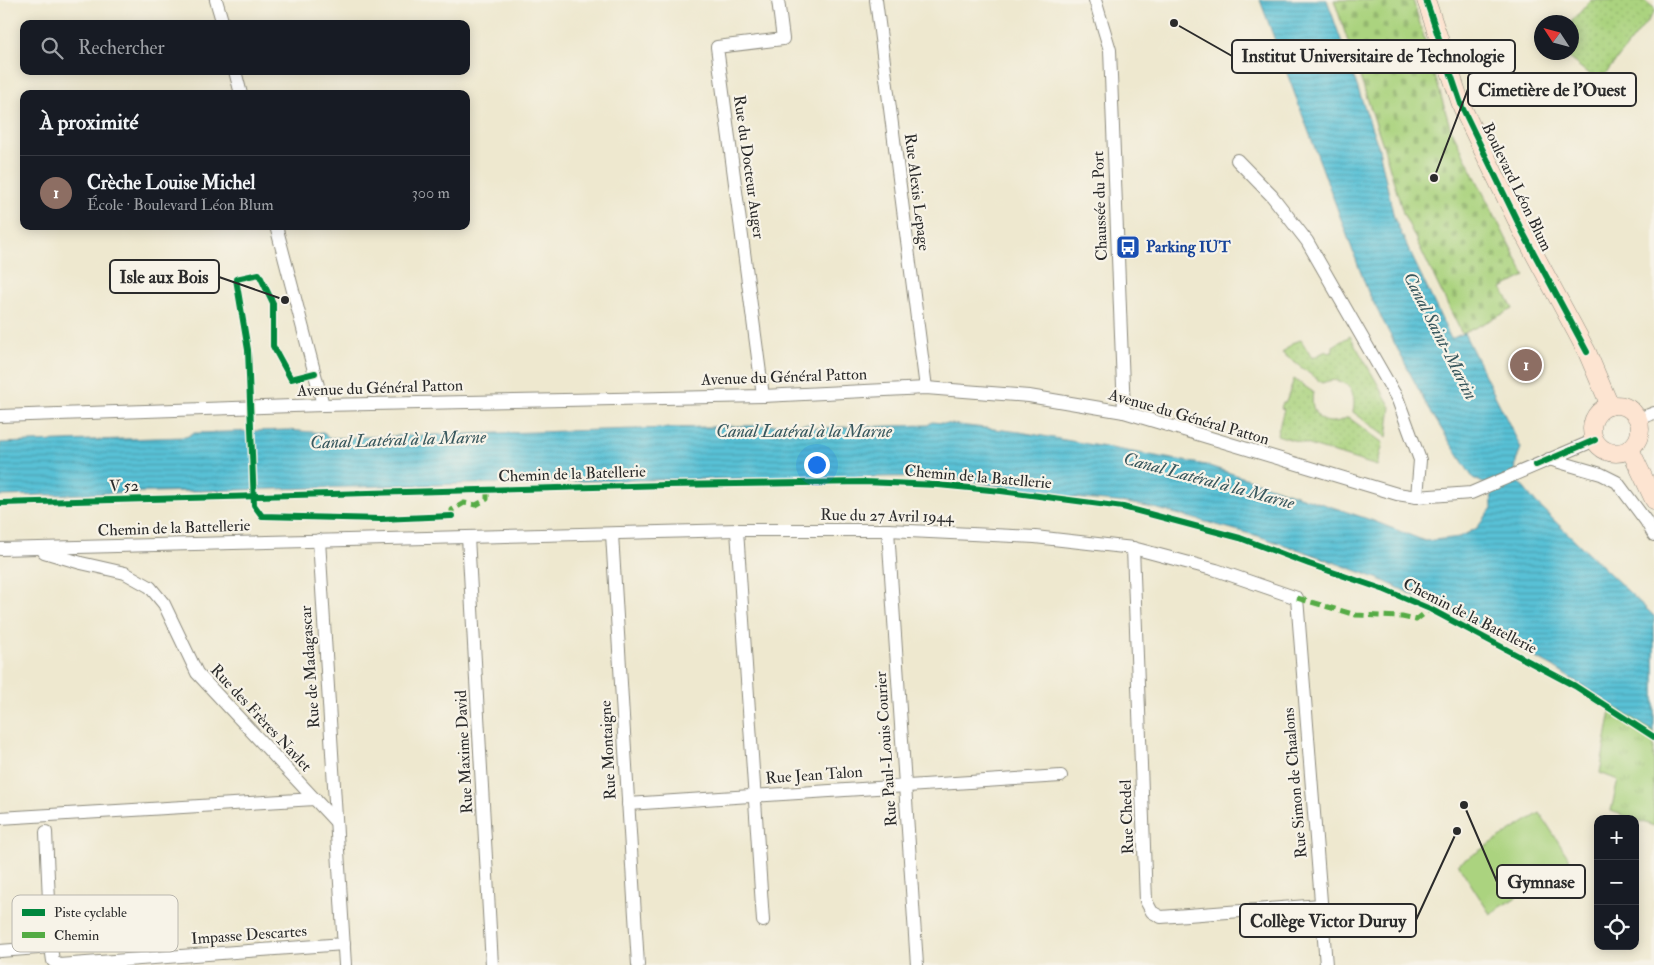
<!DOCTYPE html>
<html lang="fr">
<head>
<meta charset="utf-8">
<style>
  body { margin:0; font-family:"IM FELL Double Pica",serif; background:#242831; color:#f1f3f6 }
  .controls { position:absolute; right:15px; bottom:15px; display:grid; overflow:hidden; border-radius:10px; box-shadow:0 2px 12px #0003 }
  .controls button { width:45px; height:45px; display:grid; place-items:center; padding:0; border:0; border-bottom:1px solid #363941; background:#171b24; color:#f1f3f6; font:25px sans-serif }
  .compass { position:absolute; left:1534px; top:15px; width:45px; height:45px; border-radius:50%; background:#171b24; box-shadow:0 2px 12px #0003; rotate:306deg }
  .you { position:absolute; left:816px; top:464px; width:18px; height:18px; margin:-12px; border:4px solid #fff; border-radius:50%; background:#1a73e8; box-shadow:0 0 0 8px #1a73e833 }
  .badge { display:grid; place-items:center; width:32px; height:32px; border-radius:50%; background:#1a73e8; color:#fff; font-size:16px; font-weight:700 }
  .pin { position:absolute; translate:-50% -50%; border:2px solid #fff; box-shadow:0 1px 5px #0006 }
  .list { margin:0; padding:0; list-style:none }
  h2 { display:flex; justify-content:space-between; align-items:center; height:65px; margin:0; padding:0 20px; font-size:21px }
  h2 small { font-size:16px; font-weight:400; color:#9ea1a6 }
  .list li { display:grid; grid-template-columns:32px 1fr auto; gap:15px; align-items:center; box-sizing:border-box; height:75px; padding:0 20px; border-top:1px solid #363941 }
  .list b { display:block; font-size:19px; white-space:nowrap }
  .list p { margin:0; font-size:16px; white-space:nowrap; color:#9ea1a6 }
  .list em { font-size:16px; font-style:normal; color:#9ea1a6 }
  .icon { flex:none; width:28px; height:28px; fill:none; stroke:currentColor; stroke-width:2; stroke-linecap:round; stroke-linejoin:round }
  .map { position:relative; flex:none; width:1654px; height:965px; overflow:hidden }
  .search { position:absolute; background:#171b24; box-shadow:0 2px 12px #0003; left:20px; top:20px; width:450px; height:55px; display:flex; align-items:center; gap:12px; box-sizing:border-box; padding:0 18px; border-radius:10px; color:#9ea1a6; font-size:19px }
  .panel { position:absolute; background:#171b24; box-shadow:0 2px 12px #0003; left:20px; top:90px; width:450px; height:140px; border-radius:10px }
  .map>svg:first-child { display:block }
  .grass { fill:url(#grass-dots); stroke:#6b7f55 }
  .cemetery { fill:url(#cemetery-stones); stroke:#6b7f55 }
  .park { fill:url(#park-tufts); stroke:#6b7f55 }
  .garden { fill:#abd37f; stroke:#6b7f55 }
  .water { fill:url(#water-rules); stroke:#427680 }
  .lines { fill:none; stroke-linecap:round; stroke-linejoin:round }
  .minor-casing { stroke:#8c8a7d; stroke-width:14 }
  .secondary-casing { stroke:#8c8a7d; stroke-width:19 }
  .minor { stroke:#fff; stroke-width:12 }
  .secondary { stroke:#fde4d1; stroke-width:18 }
  .quiet { stroke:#54ab44; stroke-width:5; stroke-dasharray:10 5; stroke-linecap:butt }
  .cycleway-casing { stroke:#f7f3e8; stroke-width:9 }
  .cycleway { stroke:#00873e; stroke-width:6 }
  .labels { text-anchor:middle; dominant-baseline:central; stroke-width:4.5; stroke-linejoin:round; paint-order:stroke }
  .street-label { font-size:16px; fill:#2b2b2b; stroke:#f7f3e8 }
  .transit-label { font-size:16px; font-weight:bold; fill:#164399; stroke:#f7f3e8; text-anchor:start }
  .water-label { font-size:18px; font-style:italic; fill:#39585e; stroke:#f7f3e8 }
  .key { fill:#f7f3e8; stroke:#bab7af; stroke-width:1 }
  .key-label { font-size:14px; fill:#2b2b2b }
  .leader { fill:none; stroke:#2b2b2b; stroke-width:2 }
  .callout-dot { fill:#2b2b2b; stroke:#f7f3e8; stroke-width:2 }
  .callout { fill:#f7f3e8; stroke:#2b2b2b; stroke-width:2 }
  .callout-label { font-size:18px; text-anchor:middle; font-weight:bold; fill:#2b2b2b }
</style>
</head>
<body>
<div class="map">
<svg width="1654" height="965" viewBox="0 0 1654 965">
  <defs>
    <pattern id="grass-dots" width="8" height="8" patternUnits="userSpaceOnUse" patternTransform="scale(1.25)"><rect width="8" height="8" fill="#abd37f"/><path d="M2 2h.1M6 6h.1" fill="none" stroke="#93b56e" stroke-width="1.8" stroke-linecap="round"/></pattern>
    <pattern id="cemetery-stones" width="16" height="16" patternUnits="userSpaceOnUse" patternTransform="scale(1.25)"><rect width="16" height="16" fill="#abd37f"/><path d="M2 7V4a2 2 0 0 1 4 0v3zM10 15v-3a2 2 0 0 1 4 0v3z" fill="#93b56e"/></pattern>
    <pattern id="park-tufts" width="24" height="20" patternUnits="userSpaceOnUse" patternTransform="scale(1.25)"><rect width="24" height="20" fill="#abd37f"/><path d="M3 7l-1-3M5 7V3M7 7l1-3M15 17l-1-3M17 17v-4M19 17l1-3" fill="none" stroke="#93b56e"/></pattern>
    <pattern id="water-rules" width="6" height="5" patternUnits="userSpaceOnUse" patternTransform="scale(1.25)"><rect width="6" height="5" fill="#59c1d6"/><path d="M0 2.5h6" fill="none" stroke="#4a9dae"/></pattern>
  </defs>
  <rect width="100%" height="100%" fill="#f7f3e8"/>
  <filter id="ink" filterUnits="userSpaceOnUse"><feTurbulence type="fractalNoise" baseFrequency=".02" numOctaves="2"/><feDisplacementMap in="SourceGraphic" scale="10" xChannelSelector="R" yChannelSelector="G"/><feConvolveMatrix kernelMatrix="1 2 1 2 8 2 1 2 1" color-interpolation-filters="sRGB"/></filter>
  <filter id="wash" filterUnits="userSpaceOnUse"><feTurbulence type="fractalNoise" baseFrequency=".0096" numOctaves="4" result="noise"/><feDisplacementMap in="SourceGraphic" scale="20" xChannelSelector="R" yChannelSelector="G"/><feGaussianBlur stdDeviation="1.12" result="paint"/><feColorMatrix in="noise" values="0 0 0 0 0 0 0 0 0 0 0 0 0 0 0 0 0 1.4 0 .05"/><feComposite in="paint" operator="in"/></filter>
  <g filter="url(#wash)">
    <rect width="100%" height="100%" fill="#eee8cf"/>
    <g class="grass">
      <path d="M1591,0H1644L1654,8V13L1599,82L1562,53L1572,52L1571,22Z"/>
      <path d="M1350,336L1391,407L1387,437L1353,412C1358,390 1344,374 1322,383L1282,353L1294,342L1301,340L1312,358L1326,351L1329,353L1332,352L1333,349V346Z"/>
      <path d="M1294,379L1313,392C1308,417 1327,430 1348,417L1383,443L1377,466L1277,435L1284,409L1281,408L1283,402H1286Z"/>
    </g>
    <path class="cemetery" d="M1334,0H1413L1450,127L1525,276L1502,288L1513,309L1462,334L1403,213L1383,145Z"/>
    <path class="park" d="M1612,704L1654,732V826L1611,811L1618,780L1600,773Z"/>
    <path class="garden" d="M1540,813L1571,862L1490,914L1458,864Z"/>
    <path class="water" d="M1260,0H1327L1379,149L1394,218L1451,339L1464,333L1521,448L1516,461L1515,477L1536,503L1654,616V732L1553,667L1458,615L1379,579L1303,551L1258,536L1158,509L1128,503L1043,495L946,476L583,481L0,496V443L186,437L194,433L287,430L324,433L328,438L808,424L812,428L928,425L932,422L1020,432L1206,465L1371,520L1425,541L1460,537L1477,528L1492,508L1491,487L1473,478L1442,430L1426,404L1368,292Z"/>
  </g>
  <g filter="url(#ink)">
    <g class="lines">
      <g class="minor-casing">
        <g id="minor">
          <path d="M216,0L223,24"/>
          <path d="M876,0L926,388"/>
          <path d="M1095,0L1110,50L1124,412"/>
          <path d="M235,71L241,94"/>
          <path d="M1237,160L1272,196L1307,241L1398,400L1420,460L1417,497"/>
          <path d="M276,226L323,405"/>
          <path d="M763,396L717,47L783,39L778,0"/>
          <path d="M0,416L323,405L763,396L926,388L1029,396L1124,412L1397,494L1417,497L1471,493L1595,440"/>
          <path d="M1638,419L1654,413"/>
          <path d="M1549,459L1601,474L1617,482L1646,521L1654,535"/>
          <path d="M737,530L763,921"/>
          <path d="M888,530L917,965"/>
          <path d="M612,534L638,965"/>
          <path d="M468,537L492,965"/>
          <path d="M319,540L345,965"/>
          <path d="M1133,548L1146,901L1152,912L1161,917L1321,905"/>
          <path d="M0,549L737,530H888L1035,537L1133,548L1216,570L1297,598L1326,965"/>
          <path d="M44,552L81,563L125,573L150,587L164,604L197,673L336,822"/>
          <path d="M628,804L1061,776"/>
          <path d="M0,818L315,799"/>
          <path d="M46,832L51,947L53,961L59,965L344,944"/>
          <path d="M0,951L51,947"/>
        </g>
      </g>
      <g class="secondary-casing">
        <g id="secondary">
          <path d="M1426,0L1462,107L1521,229L1587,352L1610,406"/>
          <circle cx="1616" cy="429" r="24"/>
          <path d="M1630,449L1654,500"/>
        </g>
      </g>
      <use href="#minor" class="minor"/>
      <use href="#secondary" class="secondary"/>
      <g class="quiet">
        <path d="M450,516H452V510L464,503L476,505L487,499V491"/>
        <path d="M1297,598L1356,615L1402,617L1416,620L1430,609"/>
      </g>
      <g class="cycleway-casing">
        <g id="cycleway">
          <path d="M1426,0L1462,107L1521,229L1587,352"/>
          <path d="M315,373L291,379L273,346V303L259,274L236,279L248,350L254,505L262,516L381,519L452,516"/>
          <path d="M1536,465L1595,440"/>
          <path d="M0,503L667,485L864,482L938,485L1001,491L1123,507L1240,538L1309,564L1385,590L1430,609L1575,686L1654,737"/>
        </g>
      </g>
      <use href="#cycleway" class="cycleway"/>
    </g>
  </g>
  <defs>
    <g id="bus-square" transform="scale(1.25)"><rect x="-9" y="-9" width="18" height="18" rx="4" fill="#1a4fb4" stroke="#f7f3e8"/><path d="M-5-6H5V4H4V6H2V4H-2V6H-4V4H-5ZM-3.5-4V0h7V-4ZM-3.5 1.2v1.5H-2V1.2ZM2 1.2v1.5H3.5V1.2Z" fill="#fff"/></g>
  </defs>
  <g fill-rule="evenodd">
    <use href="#bus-square" x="1128" y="247"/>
  </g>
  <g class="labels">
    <g class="street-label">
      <text transform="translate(749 167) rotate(82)">Rue du Docteur Auger</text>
      <text transform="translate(1517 187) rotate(64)">Boulevard Léon Blum</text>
      <text transform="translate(917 192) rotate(83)">Rue Alexis Lepage</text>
      <text transform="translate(1100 206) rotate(-92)">Chaussée du Port</text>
      <text transform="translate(784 377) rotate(-2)">Avenue du Général Patton</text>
      <text transform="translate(380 388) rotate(-2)">Avenue du Général Patton</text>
      <text transform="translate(1189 417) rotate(16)">Avenue du Général Patton</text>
      <text transform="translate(572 474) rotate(-2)">Chemin de la Batellerie</text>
      <text transform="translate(978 477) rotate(5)">Chemin de la Batellerie</text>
      <text transform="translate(124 486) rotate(-1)">V 52</text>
      <text transform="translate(887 516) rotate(1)">Rue du 27 Avril 1944</text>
      <text transform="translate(174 528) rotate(-2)">Chemin de la Battellerie</text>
      <text transform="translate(1470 616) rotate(27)">Chemin de la Batellerie</text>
      <text transform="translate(310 667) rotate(-94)">Rue de Madagascar</text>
      <text transform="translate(261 718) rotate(47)">Rue des Frères Navlet</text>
      <text transform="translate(886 749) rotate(-94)">Rue Paul-Louis Courier</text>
      <text transform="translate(608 750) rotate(-93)">Rue Montaigne</text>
      <text transform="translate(464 752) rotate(-93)">Rue Maxime David</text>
      <text transform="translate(814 775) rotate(-4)">Rue Jean Talon</text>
      <text transform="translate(1295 783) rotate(-95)">Rue Simon de Chaalons</text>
      <text transform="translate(1127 817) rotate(-92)">Rue Chedel</text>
      <text transform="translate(249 935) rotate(-4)">Impasse Descartes</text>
    </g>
    <g class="transit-label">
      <text x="1146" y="247">Parking IUT</text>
    </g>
    <g class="water-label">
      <text transform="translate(1440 336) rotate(63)">Canal Saint-Martin</text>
      <text x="804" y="431">Canal Latéral à la Marne</text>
      <text transform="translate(398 440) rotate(-2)">Canal Latéral à la Marne</text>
      <text transform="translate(1209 481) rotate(15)">Canal Latéral à la Marne</text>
    </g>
  </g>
  <rect x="12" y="895" width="166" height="57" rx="8" class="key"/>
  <rect x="22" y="909" width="23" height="7" fill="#00873e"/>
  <rect x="22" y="932" width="23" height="6" fill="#54ab44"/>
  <g class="key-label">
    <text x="54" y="917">Piste cyclable</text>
    <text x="54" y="940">Chemin</text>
  </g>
  <path class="leader" d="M1174 23L1232 56M1434 178L1468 89M285 300L219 277M1464 805L1497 882M1457 831L1416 920"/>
  <g class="callout-dot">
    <circle cx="1174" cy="23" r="5"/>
    <circle cx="1434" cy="178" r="5"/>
    <circle cx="285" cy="300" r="5"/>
    <circle cx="1464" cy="805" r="5"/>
    <circle cx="1457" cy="831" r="5"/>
  </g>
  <g class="callout">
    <rect x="1232" y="40" width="283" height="33" rx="5"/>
    <rect x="1468" y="73" width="168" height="33" rx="5"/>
    <rect x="110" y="260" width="109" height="33" rx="5"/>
    <rect x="1497" y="865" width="88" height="33" rx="5"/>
    <rect x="1240" y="904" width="176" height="33" rx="5"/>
  </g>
  <g class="callout-label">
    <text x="1373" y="62">Institut Universitaire de Technologie</text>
    <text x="1552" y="96">Cimetière de l'Ouest</text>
    <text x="164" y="283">Isle aux Bois</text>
    <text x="1541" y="888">Gymnase</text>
    <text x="1328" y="927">Collège Victor Duruy</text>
  </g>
</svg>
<div class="controls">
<button>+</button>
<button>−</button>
<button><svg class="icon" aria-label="locate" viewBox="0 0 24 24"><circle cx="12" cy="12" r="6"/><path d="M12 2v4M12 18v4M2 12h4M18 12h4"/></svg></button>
</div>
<svg class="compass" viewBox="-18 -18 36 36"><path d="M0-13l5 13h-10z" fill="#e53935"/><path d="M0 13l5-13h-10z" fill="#9ea1a6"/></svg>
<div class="you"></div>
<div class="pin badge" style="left:1526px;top:365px;background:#8d6e63">1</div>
<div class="search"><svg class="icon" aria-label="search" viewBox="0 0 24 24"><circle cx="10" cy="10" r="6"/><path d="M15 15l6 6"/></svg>Rechercher</div>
<section class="panel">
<h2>À proximité<small></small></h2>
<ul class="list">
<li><span class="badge" style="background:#8d6e63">1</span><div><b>Crèche Louise Michel</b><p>École · Boulevard Léon Blum</p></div><em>300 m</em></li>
</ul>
</section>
</div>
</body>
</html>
